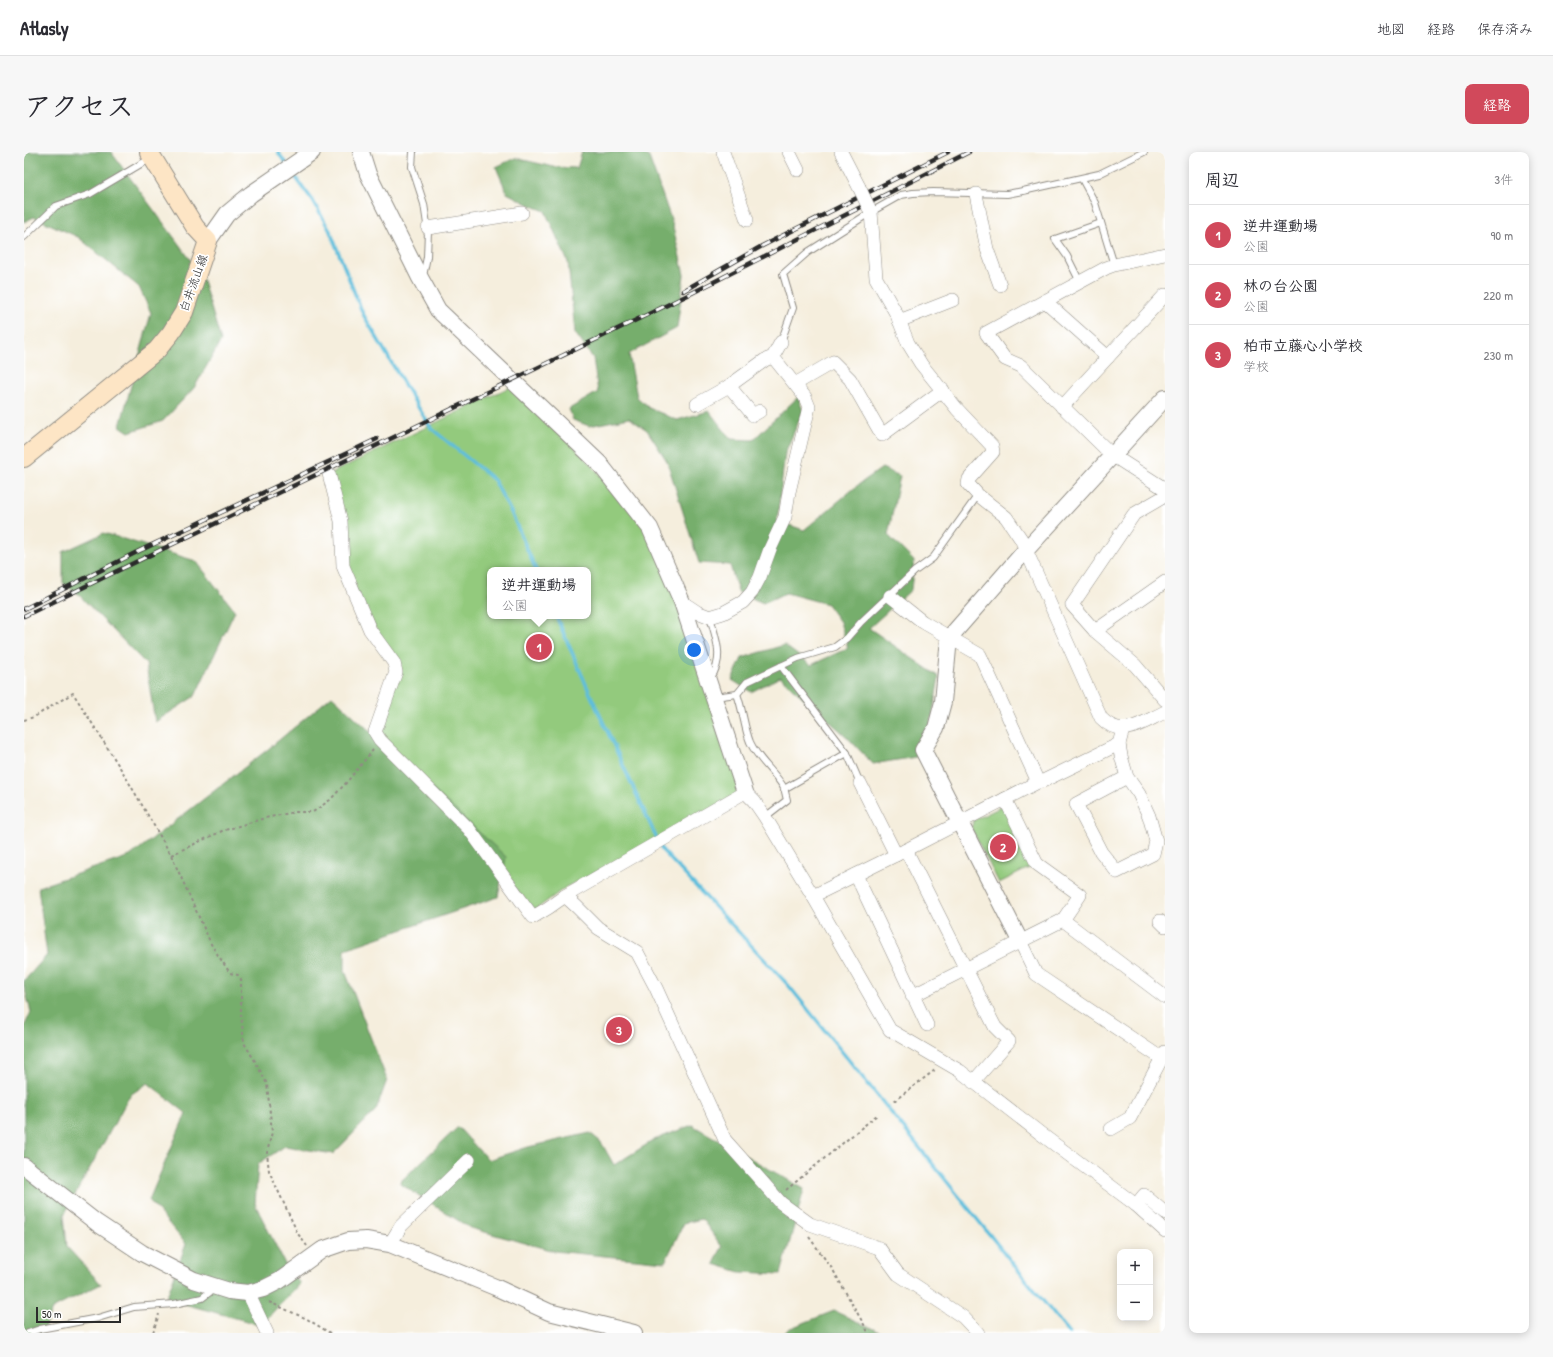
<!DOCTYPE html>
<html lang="ja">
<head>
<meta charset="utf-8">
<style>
  body { margin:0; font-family:"Patrick Hand","Klee One",sans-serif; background:#f7f7f7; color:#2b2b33 }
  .controls { position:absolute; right:12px; bottom:12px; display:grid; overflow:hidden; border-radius:8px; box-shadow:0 2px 10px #0003 }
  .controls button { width:36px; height:36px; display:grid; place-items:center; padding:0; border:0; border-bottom:1px solid #e1e1e2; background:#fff; color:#2b2b33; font:20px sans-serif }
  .scale { position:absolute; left:12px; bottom:10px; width:85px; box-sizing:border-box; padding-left:4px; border:2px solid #2b2b2b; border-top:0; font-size:11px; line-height:14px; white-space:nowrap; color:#2b2b2b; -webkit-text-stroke:3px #fff; paint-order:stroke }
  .you { position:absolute; left:670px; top:498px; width:14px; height:14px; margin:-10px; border:3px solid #fff; border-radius:50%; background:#1a73e8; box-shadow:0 0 0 6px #1a73e833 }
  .badge { display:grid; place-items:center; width:26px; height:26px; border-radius:50%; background:#d1495b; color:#fff; font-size:13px; font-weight:700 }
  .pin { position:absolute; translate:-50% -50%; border:2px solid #fff; box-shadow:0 1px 4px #0006 }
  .popup { position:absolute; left:463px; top:415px; width:104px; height:52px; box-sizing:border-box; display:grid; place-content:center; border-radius:8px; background:#fff; filter:drop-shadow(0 1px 3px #0005); font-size:13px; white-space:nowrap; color:#7c7c81 }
  .popup b { font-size:15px; color:#2b2b33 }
  .popup::after { content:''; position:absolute; left:50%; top:100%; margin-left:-8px; border:8px solid transparent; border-top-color:#fff }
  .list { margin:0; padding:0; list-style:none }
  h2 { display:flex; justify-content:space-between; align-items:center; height:52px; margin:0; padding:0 16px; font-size:17px }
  h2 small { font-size:13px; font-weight:400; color:#7c7c81 }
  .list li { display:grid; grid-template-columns:26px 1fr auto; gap:12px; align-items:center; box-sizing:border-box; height:60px; padding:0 16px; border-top:1px solid #e1e1e2 }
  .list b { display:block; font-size:15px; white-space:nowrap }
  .list p { margin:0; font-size:13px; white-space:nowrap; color:#7c7c81 }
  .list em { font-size:13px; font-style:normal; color:#7c7c81 }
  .map { position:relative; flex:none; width:1141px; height:1181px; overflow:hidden; border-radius:8px }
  header { display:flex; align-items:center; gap:24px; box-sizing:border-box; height:56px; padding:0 20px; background:#fff; border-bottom:1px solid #e1e1e2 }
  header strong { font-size:19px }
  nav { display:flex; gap:22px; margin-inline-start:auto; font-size:14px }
  .intro { display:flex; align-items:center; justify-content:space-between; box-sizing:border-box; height:96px; padding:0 24px }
  h1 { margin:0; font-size:28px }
  .button { padding:10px 18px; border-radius:8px; background:#d1495b; color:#fff; font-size:14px; font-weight:700 }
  main { display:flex; gap:24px; padding:0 24px }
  aside { flex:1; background:#fff; border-radius:8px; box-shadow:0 2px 10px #0003 }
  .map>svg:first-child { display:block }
  .green { fill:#93ca7d; stroke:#5f7a54; fill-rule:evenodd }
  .forest { fill:#76ae6c; stroke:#506c4c }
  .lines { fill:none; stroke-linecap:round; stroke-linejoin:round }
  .stream { stroke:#5dbedc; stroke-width:3.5 }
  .service-casing { stroke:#908c84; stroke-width:8 }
  .minor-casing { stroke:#908c84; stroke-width:14 }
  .tertiary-casing { stroke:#908c84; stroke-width:18 }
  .secondary-casing { stroke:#908c84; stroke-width:20 }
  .path { stroke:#908c84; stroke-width:2; stroke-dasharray:3 3; stroke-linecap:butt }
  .service { stroke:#fff; stroke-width:6 }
  .minor { stroke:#fff; stroke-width:13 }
  .tertiary { stroke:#fff; stroke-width:16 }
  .secondary { stroke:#fde5c5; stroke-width:18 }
  .rail-casing { stroke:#2b2b2b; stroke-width:4.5 }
  .rail { stroke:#fff; stroke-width:3; stroke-dasharray:9; stroke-linecap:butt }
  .minor-bridge-casing { stroke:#908c84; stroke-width:14; stroke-linecap:butt }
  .minor-bridge { stroke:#fff; stroke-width:13 }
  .labels { text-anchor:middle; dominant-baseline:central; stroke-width:3.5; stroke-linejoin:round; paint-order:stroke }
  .street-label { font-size:12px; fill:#2b2b2b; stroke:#fff }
</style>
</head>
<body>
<header>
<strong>Atlasly</strong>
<nav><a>地図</a><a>経路</a><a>保存済み</a></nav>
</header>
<div class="intro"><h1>アクセス</h1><a class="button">経路</a></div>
<main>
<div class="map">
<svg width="1141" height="1181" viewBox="0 0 1141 1181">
  <rect width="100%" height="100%" fill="#fff"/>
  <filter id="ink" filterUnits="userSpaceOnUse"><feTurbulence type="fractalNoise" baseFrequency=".025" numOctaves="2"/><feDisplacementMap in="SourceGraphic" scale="8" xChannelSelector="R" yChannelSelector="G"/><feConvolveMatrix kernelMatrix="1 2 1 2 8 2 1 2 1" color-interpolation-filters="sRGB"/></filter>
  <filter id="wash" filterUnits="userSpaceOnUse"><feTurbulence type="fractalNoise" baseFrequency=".012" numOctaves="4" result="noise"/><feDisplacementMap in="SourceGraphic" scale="16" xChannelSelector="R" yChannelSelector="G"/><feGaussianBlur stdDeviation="0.9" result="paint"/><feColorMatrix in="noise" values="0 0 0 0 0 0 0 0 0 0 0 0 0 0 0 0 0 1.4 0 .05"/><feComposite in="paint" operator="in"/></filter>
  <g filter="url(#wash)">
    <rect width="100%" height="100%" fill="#f5eedd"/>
    <g class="green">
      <path d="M492,232L626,376L721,640L646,684L542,735L511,758L356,588L362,568L370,511L319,414L305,322ZM466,418H564V464H466Z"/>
      <path d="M979,654L1011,713L975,731L947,676L950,668Z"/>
    </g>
    <g class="forest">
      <path d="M0,0H87L177,122L197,189L170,236L139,269L105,280L96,274L127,161L115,135L54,85L10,65L0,70Z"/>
      <path d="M558,0H616L625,5L648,70L660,123L653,176L605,202L613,245L625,256L653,268L685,259L707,287L729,288L774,245L779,259L761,301L753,369L780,378L834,333L858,316L876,324L864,383L890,409L887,438L845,476L915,525L907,572L892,605L849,612L823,585L756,525L727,540L708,528L718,506L760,493L787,513L824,496L816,470L803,452L762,441L739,451L714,440L706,413L675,411L643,309L623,278L605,266L565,274L549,268L545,257L574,240L569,206L551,181L544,110L521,59L506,53L483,41L472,15L491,6L530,15L553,16Z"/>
      <path d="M80,381L172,409L211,459L171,544L131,570L122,512L55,443L39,431V400Z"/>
      <path d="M308,544L482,705L474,745L321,797V819L363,928L352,958L309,1002L261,994L234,1012L231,1052L265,1120L276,1131L237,1173L142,1147L162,1092L125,1048L162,961L124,931L106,943L40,1063L43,1095L77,1132L28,1157L18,1181H0V875L7,860L0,834V829L23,803L14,735L106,704L243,598Z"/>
      <path d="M668,973L780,1037L757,1122L716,1120L690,1112L698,1095L678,1067L660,1071L641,1110L530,1099L446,1076L375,1031L434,975L464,1008L504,995L566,981L577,990L590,1013L630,988Z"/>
      <path d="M810,1159L858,1181H761L764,1177Z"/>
    </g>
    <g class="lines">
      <g class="stream">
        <path d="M254,0L262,12"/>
        <path d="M267,19L289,49L306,79L339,162L383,237L407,276L470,328L487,360L512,418"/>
        <path d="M532,464L568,546L633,687"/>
        <path d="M636,693L638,698L765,834L1045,1181"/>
      </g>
    </g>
  </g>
  <g filter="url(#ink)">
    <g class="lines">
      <g class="service-casing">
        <g id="service">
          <path d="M389,0L388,15L400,52L404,79L403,105L399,124"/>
          <path d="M1058,27L1071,51L1090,113"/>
          <path d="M0,85L32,54L66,42L127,6"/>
          <path d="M1056,130L1043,104L1031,87L1077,71"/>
          <path d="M757,190L769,156L759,122L784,100L847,60L877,43L889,41L909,40L983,42L999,39L1075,22L1120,0"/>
          <path d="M757,514L823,601L836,631"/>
          <path d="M686,527C701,507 692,487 686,465"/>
          <path d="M713,542C719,558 720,575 726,590C734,608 751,620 760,636C761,639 762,644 763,648L741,665"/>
          <path d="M690,545L713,542L723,530L774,506L811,495L823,486L837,470L891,419L909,406L954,343"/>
          <path d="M760,637L823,601"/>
          <path d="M4,1181L16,1177L74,1166L110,1155L150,1152L178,1146L191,1136"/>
        </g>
      </g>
      <g class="minor-casing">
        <g id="minor">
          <path d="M699,0L723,68"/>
          <path d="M765,0L774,18"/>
          <path d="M817,0L835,35"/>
          <path d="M952,42L963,97L976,133"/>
          <path d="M844,54L847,60L852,126L873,163L884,191L897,212L933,257L968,294L969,300L945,327L944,332L954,343L982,365L997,387L1077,566C1098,588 1119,570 1141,560"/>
          <path d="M404,76L498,61"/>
          <path d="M1141,102L1090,113L1082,116L962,181L981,207L997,214L1088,303L1141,337"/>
          <path d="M1021,149L1084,205"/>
          <path d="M875,169L929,148"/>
          <path d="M749,205L757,190"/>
          <path d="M771,232L809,210L826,227L858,283L919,238"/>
          <path d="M673,252L705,234"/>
          <path d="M1038,255L1141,143"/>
          <path d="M305,322L317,369L319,414L346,478L370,511L372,520L351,580L356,588L445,677L509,765L524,756L541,744L721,640L730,649L741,665L789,744L866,878L936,919L1021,985L1112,1053L1141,1079"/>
          <path d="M1141,344L1110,362L1048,453L1071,479L1111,513L1141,548"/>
          <path d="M658,450L673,460L686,465L699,461L719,450L728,440L736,425L746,397L761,365L765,340L785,255L781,245L749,205L741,208L705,234L729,263L736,259"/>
          <path d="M1071,479L1141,430"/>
          <path d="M1099,577L1095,592L1097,604L1103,625L1115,642L1125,664L1132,689L1129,702L1093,720L1077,700L1052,652L1103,625"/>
          <path d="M1014,630L1019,629L1095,592"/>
          <path d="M836,631L872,703"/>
          <path d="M882,698L971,875L985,889L949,930"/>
          <path d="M832,723L903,873"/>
          <path d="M541,744L553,755L574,776L613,800L632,836L701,988L757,1051L786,1072L855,1096L874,1122L939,1165L954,1181"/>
          <path d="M789,744L882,698L1014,630L956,503L899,470L866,444"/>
          <path d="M1039,768L1141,845"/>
          <path d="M1136,769L1141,774"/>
          <path d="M996,789L1012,822L1137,906"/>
          <path d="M888,844L1039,768L1056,743L1013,712L981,647"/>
          <path d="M1087,977L1106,966L1141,900"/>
          <path d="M1112,1053L1120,1043L1141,1061"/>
          <path d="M366,1092L377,1074L445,1008"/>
          <path d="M224,1141L243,1181"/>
        </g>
      </g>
      <g class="tertiary-casing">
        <g id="tertiary">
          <path d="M337,0L344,22L395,124L414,158L575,311L626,376L658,450L721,640"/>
          <path d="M184,89L203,62L227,42L288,0"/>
          <path d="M996,789L899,598L912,576L919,550L925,486L1001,399L1141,246"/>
          <path d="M0,1014L73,1071L118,1101L170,1128L205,1139L224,1141L239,1137L255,1129L298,1098L324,1089L342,1088L366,1092L471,1135L525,1160L610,1181"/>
        </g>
      </g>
      <g class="secondary-casing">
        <path id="secondary" d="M0,306L133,198L147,181L160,160L184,89L171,75L125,0"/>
      </g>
      <g class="path">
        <path d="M0,568L10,565L49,541L100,622L147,703L188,794L206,821L214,823L217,827V862L220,891L231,909L243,932L248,980L243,1001L245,1019L274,1082L283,1094"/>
        <path d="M147,703L198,679L241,666L271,660H289L306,648L322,631L349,598"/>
        <path d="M870,949L911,918"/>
        <path d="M762,1038L853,963"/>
        <path d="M785,1085L809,1118L843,1178V1181"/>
        <path d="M245,1150L283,1167L306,1181"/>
        <path d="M129,1181L135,1162"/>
      </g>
      <use href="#service" class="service"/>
      <use href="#minor" class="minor"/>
      <use href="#tertiary" class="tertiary"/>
      <use href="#secondary" class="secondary"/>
      <g class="rail-casing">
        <g id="rail">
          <path d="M659,139L738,94L924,0"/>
          <path d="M0,457L115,399L353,287"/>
          <path d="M0,464L668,141L945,0"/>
        </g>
      </g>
      <use href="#rail" class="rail"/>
      <g class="minor-bridge-casing">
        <path id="minor-bridge" d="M835,35L844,54"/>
      </g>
      <use href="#minor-bridge" class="minor-bridge"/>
    </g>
  </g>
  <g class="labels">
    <g class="street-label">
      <text transform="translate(169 131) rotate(-70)">白井流山線</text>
    </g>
  </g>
</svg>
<div class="controls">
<button>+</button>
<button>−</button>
</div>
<div class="scale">50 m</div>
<div class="you"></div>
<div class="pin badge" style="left:515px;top:495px">1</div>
<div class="popup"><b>逆井運動場</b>公園</div>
<div class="pin badge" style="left:979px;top:695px">2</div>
<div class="pin badge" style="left:595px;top:878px">3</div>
</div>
<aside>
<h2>周辺<small>3件</small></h2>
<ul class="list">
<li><span class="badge">1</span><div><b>逆井運動場</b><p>公園</p></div><em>90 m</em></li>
<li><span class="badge">2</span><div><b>林の台公園</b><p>公園</p></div><em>220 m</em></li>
<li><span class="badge">3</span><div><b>柏市立藤心小学校</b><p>学校</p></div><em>230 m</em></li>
</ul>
</aside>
</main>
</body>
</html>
